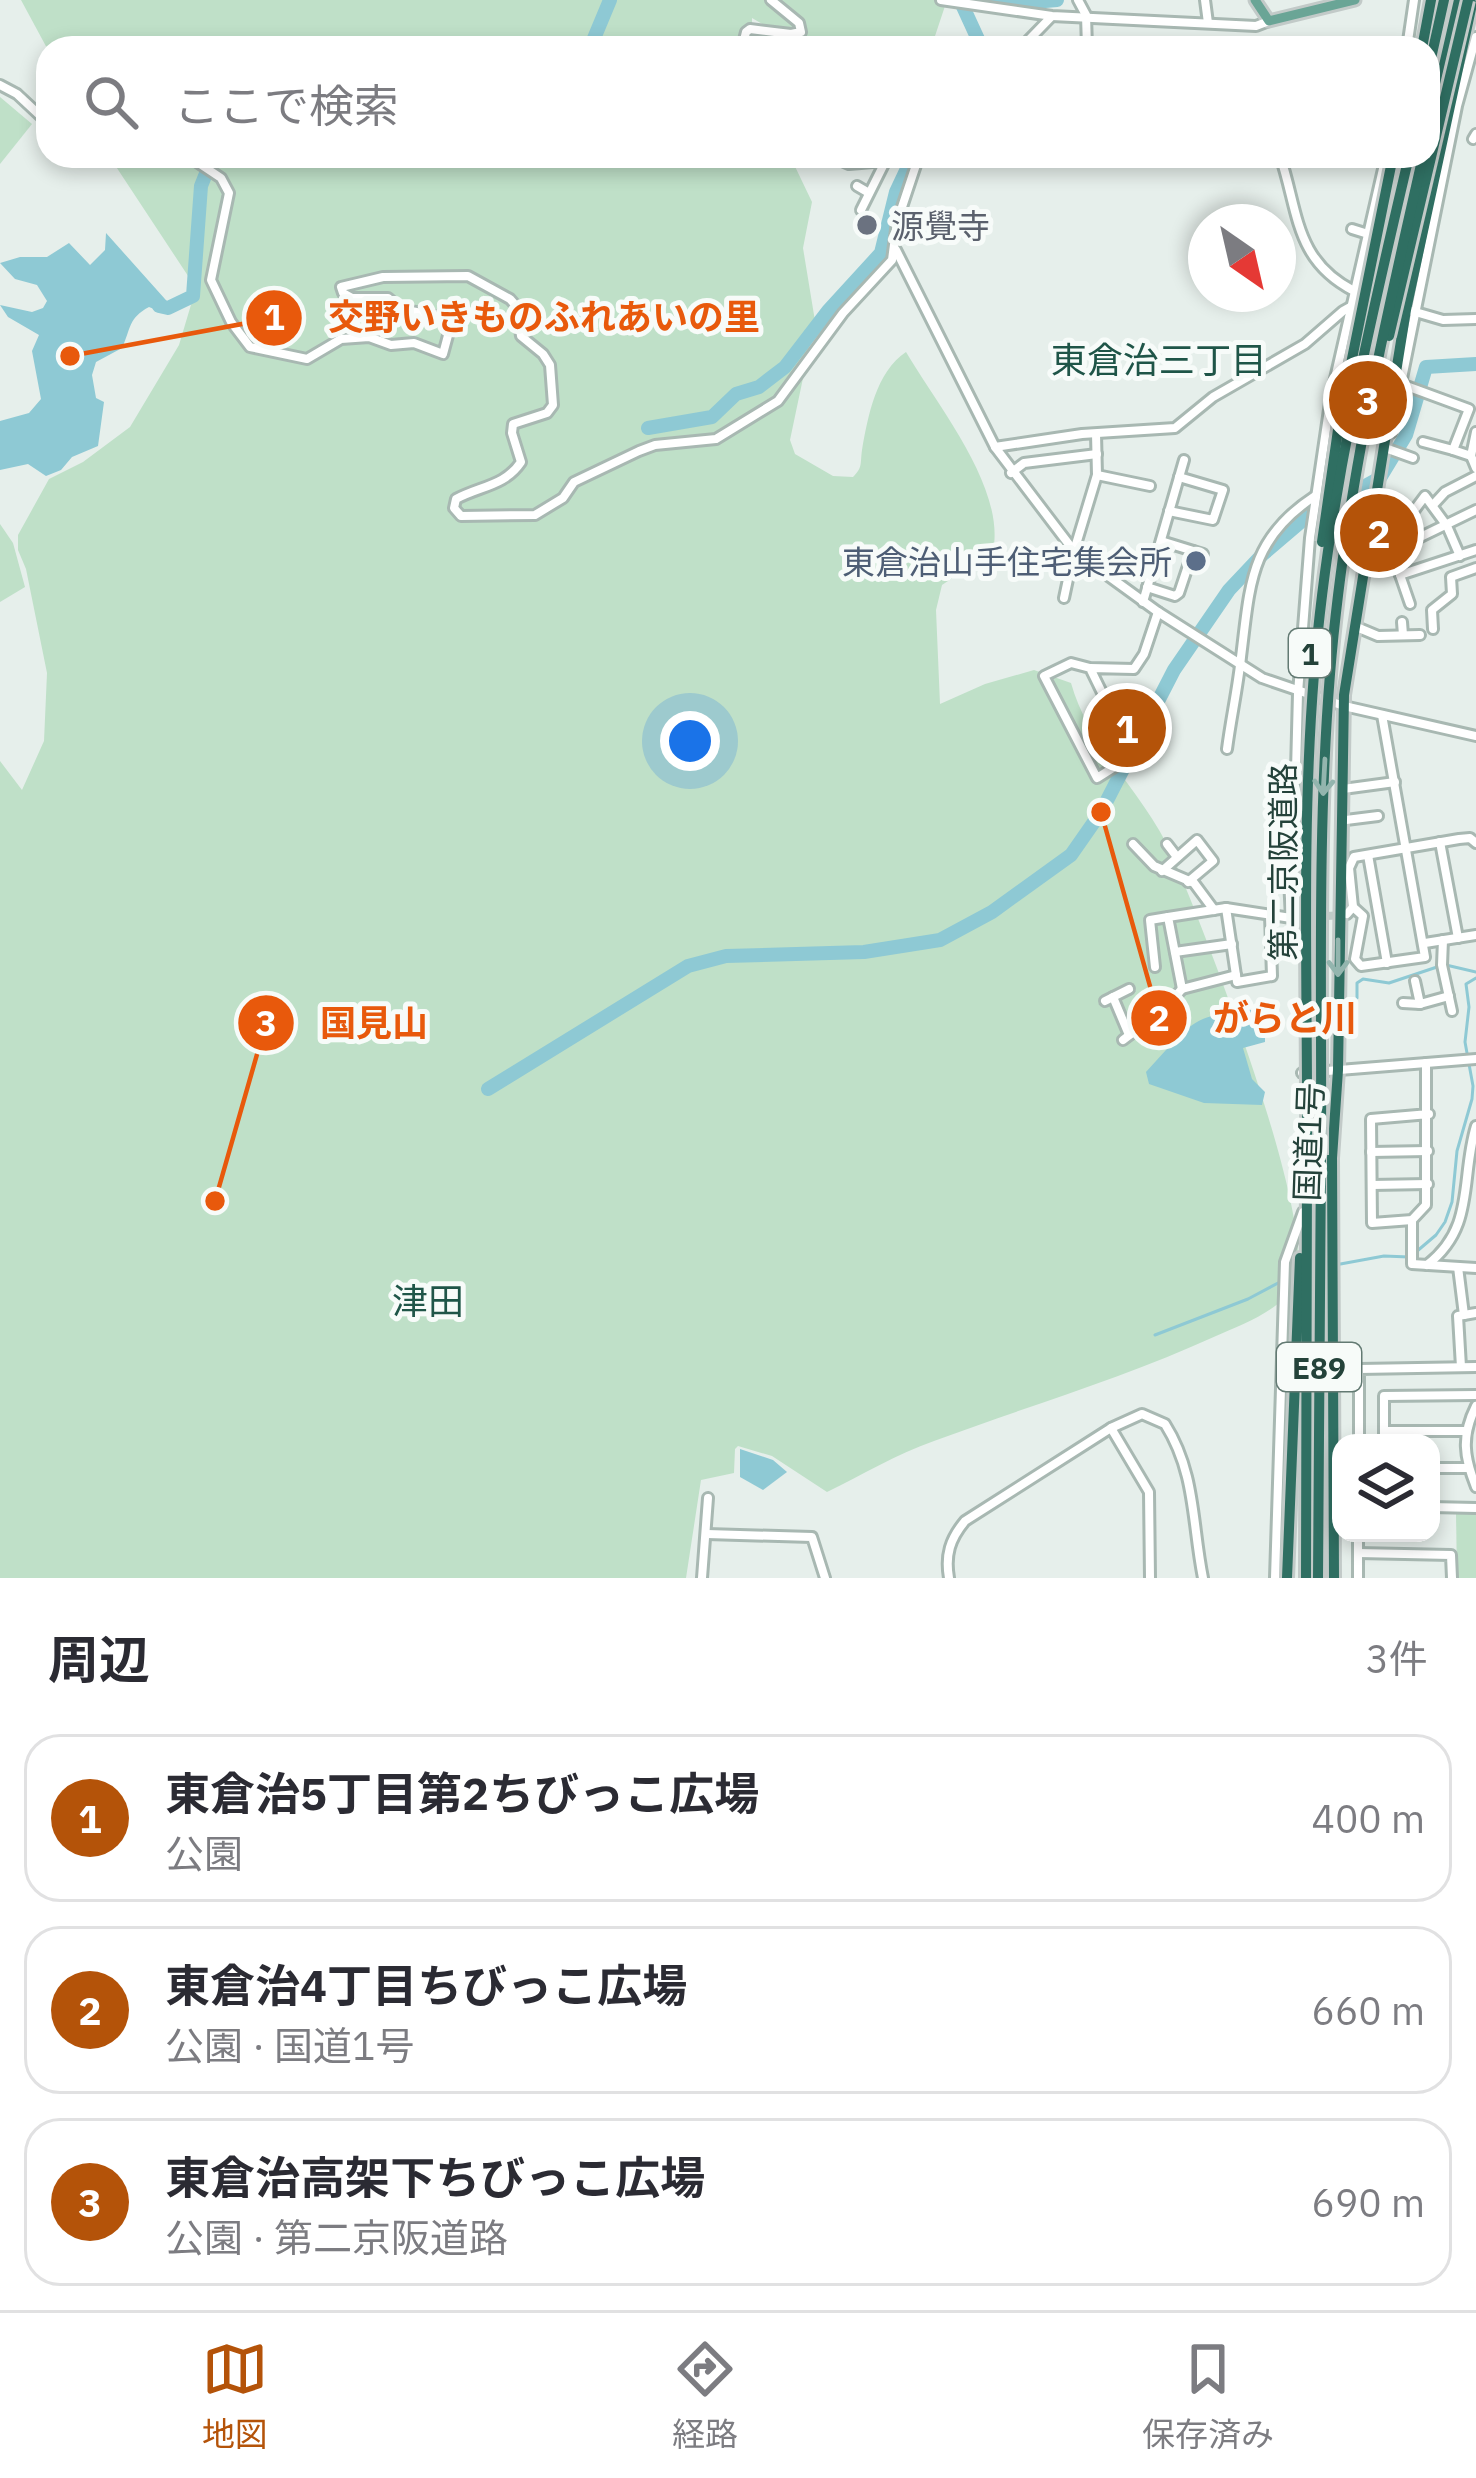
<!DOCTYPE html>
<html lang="ja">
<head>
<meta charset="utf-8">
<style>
  body { margin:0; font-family:"IBM Plex Sans","Noto Sans JP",sans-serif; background:#f7f7f7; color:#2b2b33 }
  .controls { position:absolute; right:36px; bottom:36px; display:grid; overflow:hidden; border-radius:24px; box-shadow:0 6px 18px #0003 }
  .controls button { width:108px; height:108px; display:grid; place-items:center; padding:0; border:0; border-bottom:3px solid #e1e1e2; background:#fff; color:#2b2b33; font:60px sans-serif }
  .compass { position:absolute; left:1188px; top:204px; width:108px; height:108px; border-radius:50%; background:#fff; box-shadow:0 6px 18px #0003; rotate:146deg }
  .you { position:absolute; left:690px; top:741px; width:42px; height:42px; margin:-30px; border:9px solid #fff; border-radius:50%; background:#1a73e8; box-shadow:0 0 0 18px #1a73e833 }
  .badge { display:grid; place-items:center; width:78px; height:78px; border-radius:50%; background:#b45309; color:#fff; font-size:39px; font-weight:700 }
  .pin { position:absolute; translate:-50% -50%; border:6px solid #fff; box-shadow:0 3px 12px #0006 }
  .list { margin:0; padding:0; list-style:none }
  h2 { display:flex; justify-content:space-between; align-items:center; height:156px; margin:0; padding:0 48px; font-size:51px }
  h2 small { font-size:39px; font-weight:400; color:#7c7c81 }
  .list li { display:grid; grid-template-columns:78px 1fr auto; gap:36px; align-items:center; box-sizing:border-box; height:168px; margin:0 24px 24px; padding:0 24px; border:3px solid #e1e1e2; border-radius:36px }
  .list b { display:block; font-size:45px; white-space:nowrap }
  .list p { margin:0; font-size:39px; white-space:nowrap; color:#7c7c81 }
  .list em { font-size:39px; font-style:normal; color:#7c7c81 }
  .icon { flex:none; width:66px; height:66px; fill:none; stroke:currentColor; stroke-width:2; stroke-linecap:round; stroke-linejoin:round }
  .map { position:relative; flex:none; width:1476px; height:1578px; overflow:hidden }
  .search { position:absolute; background:#fff; box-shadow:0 6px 18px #0003; left:36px; right:36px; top:36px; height:132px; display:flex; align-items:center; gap:30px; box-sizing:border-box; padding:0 42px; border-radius:36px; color:#7c7c81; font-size:45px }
  .sheet { height:732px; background:#fff }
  nav { display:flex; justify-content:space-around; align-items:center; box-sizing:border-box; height:168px; border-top:3px solid #e1e1e2; background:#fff; font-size:33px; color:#7c7c81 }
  nav a { display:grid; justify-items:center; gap:6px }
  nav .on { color:#b45309 }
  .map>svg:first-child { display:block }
  .green { fill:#bfe0c8 }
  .water { fill:#8ec9d4 }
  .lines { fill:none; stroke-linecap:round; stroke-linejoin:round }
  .stream { stroke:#8ec9d4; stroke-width:3 }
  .river { stroke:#8ec9d4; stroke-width:14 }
  .minor-tunnel { stroke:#bfccc8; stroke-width:8; stroke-dasharray:8 4; stroke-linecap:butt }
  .minor-casing { stroke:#a8b8b2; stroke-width:14 }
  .major-casing { stroke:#c2cac8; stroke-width:15 }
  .highway-casing { stroke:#c2cac8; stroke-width:16 }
  .minor { stroke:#fff; stroke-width:8 }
  .major { stroke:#6aa596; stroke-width:9 }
  .highway { stroke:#2f6f62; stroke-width:10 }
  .highway-bridge-casing { stroke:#c2cac8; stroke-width:16; stroke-linecap:butt }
  .highway-bridge { stroke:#2f6f62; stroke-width:10 }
  .oneway { stroke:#93b5ae }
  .worship-dot { fill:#6b7280; stroke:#f7fbf9; stroke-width:4.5 }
  .service-dot { fill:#5c6f8a; stroke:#f7fbf9; stroke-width:4.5 }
  .labels { text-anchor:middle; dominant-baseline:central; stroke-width:10; stroke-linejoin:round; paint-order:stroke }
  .shield { fill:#f7fbf9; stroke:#637a73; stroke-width:3 }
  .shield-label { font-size:30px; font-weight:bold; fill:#24423a }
  .worship-label { font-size:33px; fill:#5b616d; stroke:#f7fbf9; text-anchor:start }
  .service-label { font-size:33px; fill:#4e5e75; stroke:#f7fbf9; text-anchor:end }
  .street-label { font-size:33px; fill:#24423a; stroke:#f7fbf9 }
  .neighbourhood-label { font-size:36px; fill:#1f5548; stroke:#f7fbf9 }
  .leader { fill:none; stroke:#e8590c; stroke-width:4.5 }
  .callout-dot { fill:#e8590c; stroke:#f7fbf9; stroke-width:4.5 }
  .mark-label { font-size:36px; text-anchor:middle; font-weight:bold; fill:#fff }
  .callout-label { font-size:36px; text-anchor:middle; font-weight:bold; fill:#e8590c; stroke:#f7fbf9; stroke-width:10; stroke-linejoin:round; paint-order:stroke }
</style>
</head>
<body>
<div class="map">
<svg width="1476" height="1578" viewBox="0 0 1476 1578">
  <rect width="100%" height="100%" fill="#e6efeb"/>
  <g class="green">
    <path d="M21,0H947L931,48H803L752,18V48L48,50Z"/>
    <path d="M0,97L32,124L0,164Z"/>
    <path d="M109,156H790L812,202L803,248L815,321L790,440L795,454L833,476L853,477C863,467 860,464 862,450C868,416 876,372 906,352C937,405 1006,488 993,551L942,585L936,610L940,704L985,684L1034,670L1071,683C1089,748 1145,794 1172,855C1200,919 1326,1237 1293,1288C1277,1312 1240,1325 1216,1336C1124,1378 1028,1406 934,1441C897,1454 862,1475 827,1492L772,1456L738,1446L735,1449L734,1473L701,1480L686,1578H0V761L22,790L44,741L47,673L26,569L18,550V535L49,479L83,462L130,427L179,345L196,288Z"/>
    <path d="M0,524L13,543L25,587L0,602Z"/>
    <path d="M1456,1512H1476V1578H1457Z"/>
  </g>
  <g class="water">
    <path d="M106,233L173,308L164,313L149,307C128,318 131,329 122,348L96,362L92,375L96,398L104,402L98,446L72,457L61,470L46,476L28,464L0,470V421L29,413L41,399L32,351L39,335L8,317L0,305L32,312L43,308L47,301L37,285L15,279L0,263L20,257H47L69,243L90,265L105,250Z"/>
    <path d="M1265,1009V1042L1243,1048L1252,1079L1265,1092L1262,1105L1204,1103L1149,1084L1146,1072C1196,1018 1190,1015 1265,1009Z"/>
    <path d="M740,1449L773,1460L787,1472L763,1490L740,1477Z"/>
  </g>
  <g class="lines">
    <g class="stream">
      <path d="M1446,965L1476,972"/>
      <path d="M1357,998V983L1363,979L1389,983L1437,967"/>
      <path d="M1416,1252L1436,1235L1445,1222L1452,1202L1457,1151L1472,1099L1473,1086L1465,1042L1469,1007L1466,984L1476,978"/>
      <path d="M1335,1265L1384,1256L1409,1257"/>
      <path d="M1155,1335L1248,1299L1280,1282"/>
    </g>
    <g class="river">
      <path d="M960,0L982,48"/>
      <path d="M975,0L1009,4L1057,0"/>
      <path d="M367,48L385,43L409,48"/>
      <path d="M590,48L610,0"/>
      <path d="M159,306L168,308L193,296L201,186L213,156"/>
      <path d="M648,428L712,417L736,394L759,387L785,367L828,311L881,253L896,192L913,156"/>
      <path d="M488,1089L688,966L726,956L864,952L940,940L992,912L1071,855L1101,812L1174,670L1229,590L1262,555L1303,520L1380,478L1406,435L1426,367L1476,364"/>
    </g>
    <path class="minor-tunnel" d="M1291,918L1343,915"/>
    <g class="minor-casing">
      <g id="minor">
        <path d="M941,0L1052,16L1256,26L1269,21"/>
        <path d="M1078,0L1086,15L1087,48"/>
        <path d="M1205,0L1208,23"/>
        <path d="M742,48L746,32L750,29L791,34L801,32L799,23L771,0"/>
        <path d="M1021,48L1051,17"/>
        <path d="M1407,48L1414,0"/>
        <path d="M0,85L17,94L48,123"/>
        <path d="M1473,139L1476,134"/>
        <path d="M188,156L221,178L229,193L211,280L231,322L250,347L307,359L341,339L369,337L391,345L414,343L443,354L450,328C432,304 413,322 388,298H352L343,293L341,287L383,277L468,276L510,299L517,307L521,336L543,354L550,365L553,405L547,413L513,424L512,433L521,462C505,486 480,486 456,499L454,508L461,516L535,515L563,498L574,482L639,451L655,445L716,439L778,401L843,313L892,260L897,222L919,156"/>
        <path d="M831,156L849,164L885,161"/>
        <path d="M1280,156C1299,212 1294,260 1354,291"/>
        <path d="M857,186L869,193"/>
        <path d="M861,210L886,160L894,156"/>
        <path d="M1352,229L1368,234"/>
        <path d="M896,250L995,447L1074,551L1158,612L1262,678L1344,706L1476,736"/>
        <path d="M1412,311L1443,320L1476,319"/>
        <path d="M1401,384L1469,409L1453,450L1471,456"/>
        <path d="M1476,432L1471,456L1476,468"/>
        <path d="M1391,433L1457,106L1476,37"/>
        <path d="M1423,442L1453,450"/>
        <path d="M995,447L1082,434L1175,428L1213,397L1305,344L1343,311L1352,306L1391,309"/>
        <path d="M1388,449L1413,458"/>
        <path d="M1011,473L1024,463L1097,454"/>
        <path d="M1097,475L1150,486"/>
        <path d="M1433,505L1445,492L1476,476"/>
        <path d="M1169,511L1213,520L1223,490L1179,477"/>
        <path d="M1161,541L1203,554"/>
        <path d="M1460,556L1447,526L1425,496L1407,520L1386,535L1400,575L1476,550"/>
        <path d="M1369,562L1476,510"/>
        <path d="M1400,575L1410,604"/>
        <path d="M1147,587L1175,596L1179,593L1193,551"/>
        <path d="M1064,598L1074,551L1097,475L1096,434"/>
        <path d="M1143,602L1184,460"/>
        <path d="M1402,622L1403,635"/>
        <path d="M1359,628L1378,636L1420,635"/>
        <path d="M1433,629L1432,610L1452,594L1451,577L1476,568"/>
        <path d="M1090,668L1071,663L1044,676L1097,778L1127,759L1130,750L1090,668L1134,669L1144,654L1158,612"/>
        <path d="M1227,749C1231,718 1238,687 1241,657C1250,586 1249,539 1315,496"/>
        <path d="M1343,789L1395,782"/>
        <path d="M1346,820L1378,816"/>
        <path d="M1440,842L1458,938"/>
        <path d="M1133,844L1154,866L1194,883L1214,910"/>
        <path d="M1167,844L1177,857"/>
        <path d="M1368,855L1387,963"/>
        <path d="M1162,871L1197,840L1213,861L1188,882"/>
        <path d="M1353,907L1349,868L1354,857L1459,839L1470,838L1476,843"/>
        <path d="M1226,908L1237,982L1272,976L1270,915"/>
        <path d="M1347,914L1353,907L1363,916L1355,959L1361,966L1425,957L1382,715"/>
        <path d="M1443,940L1442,965L1452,1011"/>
        <path d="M1425,943L1476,935"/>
        <path d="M1175,952L1232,944"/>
        <path d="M1155,967L1150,920L1168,917"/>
        <path d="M1236,975L1182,989L1168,917L1226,908L1291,918L1286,822L1296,771L1298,693L1310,538L1331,396L1386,156"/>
        <path d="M1415,981L1420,1004"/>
        <path d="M1113,997L1129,1035"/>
        <path d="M1105,1001L1129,989"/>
        <path d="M1403,1003L1420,1004L1449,996"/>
        <path d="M1123,1040L1165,1008L1182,989"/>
        <path d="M1426,1063V1205L1412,1220L1372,1223L1371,1119L1429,1114"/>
        <path d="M1302,1073L1476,1059"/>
        <path d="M1371,1152L1428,1151"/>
        <path d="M1372,1185L1428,1184"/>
        <path d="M1412,1220V1264L1476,1268"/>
        <path d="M1427,1265C1476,1227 1460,1179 1476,1126"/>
        <path d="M1458,1267L1464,1315"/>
        <path d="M1461,1367L1458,1316L1476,1313"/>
        <path d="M1476,1406C1461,1436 1464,1457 1476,1487"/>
        <path d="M1111,1428L1149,1492L1150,1578"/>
        <path d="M1384,1431H1465"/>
        <path d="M1359,1443V1369L1476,1367"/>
        <path d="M1384,1443V1396L1476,1395"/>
        <path d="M1431,1468H1467"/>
        <path d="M1431,1507L1476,1508"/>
        <path d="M707,1534L812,1537L825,1578"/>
        <path d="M1358,1553L1451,1555L1452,1578"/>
        <path d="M702,1578L708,1498"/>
        <path d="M949,1578C945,1555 950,1539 965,1521L1111,1428L1142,1414L1165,1424C1196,1473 1192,1524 1203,1578"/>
        <path d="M1275,1578L1285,1262L1303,1212"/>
        <path d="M1358,1578V1533"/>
      </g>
    </g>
    <g class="major-casing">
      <path id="major" d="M1255,0L1269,21L1355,0"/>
    </g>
    <g class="highway-casing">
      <g id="highway">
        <path d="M1422,48L1431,0"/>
        <path d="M1428,72L1444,0"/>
        <path d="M1428,135L1459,0"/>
        <path d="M1287,1578L1300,1258"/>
        <path d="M1306,1578L1307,1156"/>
        <path d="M1318,1578L1321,1155"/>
        <path d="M1334,1578L1332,1158L1338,1070L1344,695L1406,310L1472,4"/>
      </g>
    </g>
    <use href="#minor" class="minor"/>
    <use href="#major" class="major"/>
    <use href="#highway" class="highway"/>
    <g class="highway-bridge-casing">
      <g id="highway-bridge">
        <path d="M1389,336L1468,0"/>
        <path d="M1322,542L1339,423L1393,156"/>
        <path d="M1321,1155C1322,995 1317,834 1330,674C1344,499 1384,327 1423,156"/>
        <path d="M1307,1156C1308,996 1301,834 1314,674C1328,498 1369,327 1409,156"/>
      </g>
    </g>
    <use href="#highway-bridge" class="highway-bridge"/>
  </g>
  <defs><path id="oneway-shaft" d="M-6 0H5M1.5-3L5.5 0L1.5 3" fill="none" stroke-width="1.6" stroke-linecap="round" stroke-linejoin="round" transform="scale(3)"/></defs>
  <g class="oneway">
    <use href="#oneway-shaft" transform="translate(1324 777) rotate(93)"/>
    <use href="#oneway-shaft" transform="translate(1338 958) rotate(90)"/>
  </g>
  <circle class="worship-dot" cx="867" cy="225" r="12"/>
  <circle class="service-dot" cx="1196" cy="561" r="12"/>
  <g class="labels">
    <g class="shield">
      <rect x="1289" y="629" width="42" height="48" rx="9"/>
      <rect x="1277" y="1343" width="84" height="48" rx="9"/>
    </g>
    <g class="shield-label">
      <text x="1310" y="653">1</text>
      <text x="1319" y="1367">E89</text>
    </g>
    <g class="worship-label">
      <text x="891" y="225">源覺寺</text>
    </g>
    <g class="service-label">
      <text x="1172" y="561">東倉治山手住宅集会所</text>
    </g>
    <g class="street-label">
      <text transform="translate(1282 862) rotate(-90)">第二京阪道路</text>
      <text transform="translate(1308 1142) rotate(-88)">国道1号</text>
    </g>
    <g class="neighbourhood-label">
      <text x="1159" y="359">東倉治三丁目</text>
      <text x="428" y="1300">津田</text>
    </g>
  </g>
  <path class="leader" d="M70 356L274 318M1101 812L1159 1018M215 1201L266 1023"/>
  <g class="callout-dot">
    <circle cx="70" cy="356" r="12"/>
    <circle cx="1101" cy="812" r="12"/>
    <circle cx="215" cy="1201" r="12"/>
    <circle cx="274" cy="318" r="30"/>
    <circle cx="1159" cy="1018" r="30"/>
    <circle cx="266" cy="1023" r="30"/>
  </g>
  <g class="mark-label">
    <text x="274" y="330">1</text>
    <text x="1159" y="1031">2</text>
    <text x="266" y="1036">3</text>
  </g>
  <g class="callout-label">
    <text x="544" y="330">交野いきものふれあいの里</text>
    <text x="1285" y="1031">がらと川</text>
    <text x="374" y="1036">国見山</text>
  </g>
</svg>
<div class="controls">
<button><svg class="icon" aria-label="layers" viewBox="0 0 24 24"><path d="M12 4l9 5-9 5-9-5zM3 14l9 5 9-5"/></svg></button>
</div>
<svg class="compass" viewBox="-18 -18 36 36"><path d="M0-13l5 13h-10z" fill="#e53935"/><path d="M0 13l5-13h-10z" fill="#7c7c81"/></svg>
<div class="you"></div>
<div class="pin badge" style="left:1127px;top:728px">1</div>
<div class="pin badge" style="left:1379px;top:533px">2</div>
<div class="pin badge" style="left:1368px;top:400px">3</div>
<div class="search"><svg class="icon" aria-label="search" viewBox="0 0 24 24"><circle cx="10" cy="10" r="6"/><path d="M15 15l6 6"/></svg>ここで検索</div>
</div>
<section class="sheet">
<h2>周辺<small>3件</small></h2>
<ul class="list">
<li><span class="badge">1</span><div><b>東倉治5丁目第2ちびっこ広場</b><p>公園</p></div><em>400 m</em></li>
<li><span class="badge">2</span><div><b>東倉治4丁目ちびっこ広場</b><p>公園 · 国道1号</p></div><em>660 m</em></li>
<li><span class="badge">3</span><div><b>東倉治高架下ちびっこ広場</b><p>公園 · 第二京阪道路</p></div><em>690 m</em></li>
</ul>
</section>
<nav>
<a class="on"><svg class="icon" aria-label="map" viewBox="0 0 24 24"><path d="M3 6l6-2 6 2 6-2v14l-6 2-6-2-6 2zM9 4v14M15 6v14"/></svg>地図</a>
<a><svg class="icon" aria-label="directions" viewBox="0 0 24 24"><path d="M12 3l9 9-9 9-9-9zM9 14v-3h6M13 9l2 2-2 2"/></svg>経路</a>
<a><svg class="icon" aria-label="saved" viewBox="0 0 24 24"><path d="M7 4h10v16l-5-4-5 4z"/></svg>保存済み</a>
</nav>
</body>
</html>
